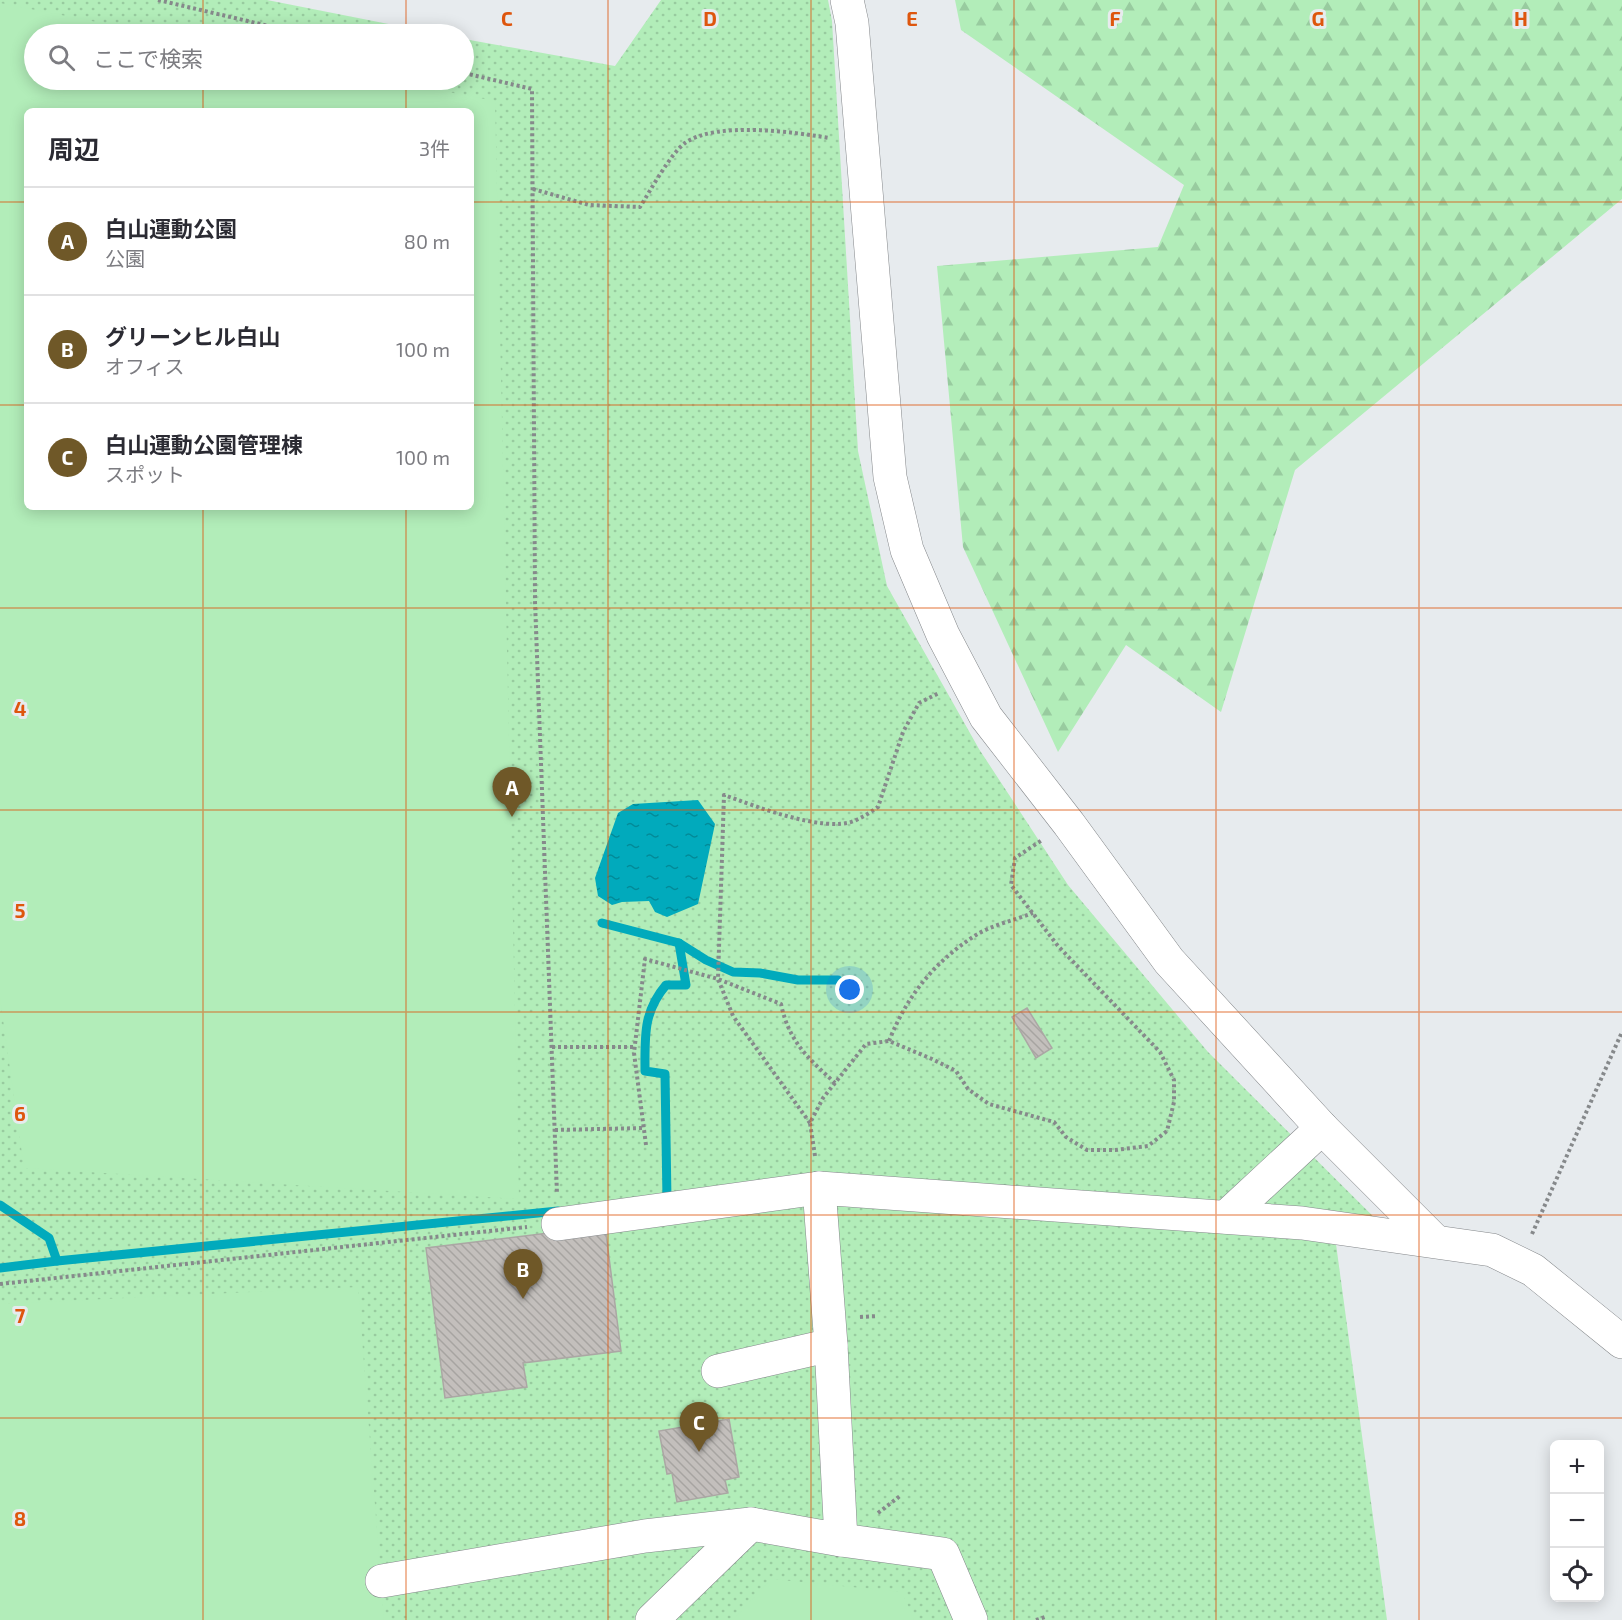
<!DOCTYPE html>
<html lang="ja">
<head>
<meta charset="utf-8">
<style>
  body { margin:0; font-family:"Exo 2","Noto Sans JP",sans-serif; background:#f7f7f7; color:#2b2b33 }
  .controls { position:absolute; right:18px; bottom:18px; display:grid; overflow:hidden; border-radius:9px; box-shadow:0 3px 15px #0003 }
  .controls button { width:54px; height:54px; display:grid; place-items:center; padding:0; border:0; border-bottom:2px solid #e1e1e2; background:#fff; color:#2b2b33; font:30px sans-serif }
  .you { position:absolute; left:850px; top:990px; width:21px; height:21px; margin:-15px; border:4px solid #fff; border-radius:50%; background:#1a73e8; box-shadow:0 0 0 9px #1a73e833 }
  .badge { display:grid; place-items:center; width:39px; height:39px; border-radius:50%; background:#6f5828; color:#fff; font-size:20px; font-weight:700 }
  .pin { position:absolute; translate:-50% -50px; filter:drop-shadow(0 2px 3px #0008) }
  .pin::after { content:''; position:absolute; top:32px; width:21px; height:18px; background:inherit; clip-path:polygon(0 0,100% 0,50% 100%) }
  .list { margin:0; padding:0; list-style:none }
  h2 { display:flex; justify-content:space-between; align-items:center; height:78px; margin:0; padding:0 24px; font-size:26px }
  h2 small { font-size:20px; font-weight:400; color:#7c7c81 }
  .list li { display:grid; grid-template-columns:39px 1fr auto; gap:18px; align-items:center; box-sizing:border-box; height:108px; padding:0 24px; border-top:2px solid #e1e1e2 }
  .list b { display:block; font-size:22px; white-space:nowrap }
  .list p { margin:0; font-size:20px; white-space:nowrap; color:#7c7c81 }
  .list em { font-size:20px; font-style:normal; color:#7c7c81 }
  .icon { flex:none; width:33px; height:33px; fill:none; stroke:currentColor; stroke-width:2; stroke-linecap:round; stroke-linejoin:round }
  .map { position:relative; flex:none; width:1622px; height:1620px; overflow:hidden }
  .search { position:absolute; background:#fff; box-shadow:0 3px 15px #0003; left:24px; top:24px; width:450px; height:66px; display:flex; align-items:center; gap:15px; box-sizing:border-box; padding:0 21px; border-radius:33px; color:#7c7c81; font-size:22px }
  .panel { position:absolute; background:#fff; box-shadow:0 3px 15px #0003; left:24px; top:108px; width:450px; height:402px; border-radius:9px }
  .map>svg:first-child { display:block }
  .grass { fill:url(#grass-dots); fill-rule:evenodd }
  .forest { fill:url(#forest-firs) }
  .pitch { fill:#b2edb9; fill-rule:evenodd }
  .water { fill:url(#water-ripples) }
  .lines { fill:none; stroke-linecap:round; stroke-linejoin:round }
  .stream { stroke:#01aabc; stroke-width:9 }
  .building { fill:url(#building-back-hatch); stroke:#aba7a4; stroke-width:1.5 }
  .minor-casing { stroke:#84878a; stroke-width:34 }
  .path { stroke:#86898b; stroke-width:4; stroke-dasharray:3 3; stroke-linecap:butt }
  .minor { stroke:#fff; stroke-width:33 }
  .grid { fill:none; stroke:#de560d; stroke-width:1.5; stroke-opacity:0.55 }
  .grid-label { font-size:20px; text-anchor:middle; font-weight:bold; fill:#de560d; stroke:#e7ebee; stroke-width:6; stroke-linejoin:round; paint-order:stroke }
</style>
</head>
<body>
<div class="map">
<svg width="1622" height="1620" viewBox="0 0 1622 1620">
  <defs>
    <pattern id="grass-dots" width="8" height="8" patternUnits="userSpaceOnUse" patternTransform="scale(1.5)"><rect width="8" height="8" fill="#b2edb9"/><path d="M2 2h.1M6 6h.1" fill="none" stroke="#98cb9f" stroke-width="1.8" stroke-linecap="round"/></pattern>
    <pattern id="forest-firs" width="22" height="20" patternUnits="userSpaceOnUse" patternTransform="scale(1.5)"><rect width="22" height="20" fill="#b2edb9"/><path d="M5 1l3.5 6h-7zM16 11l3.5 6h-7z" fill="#98cb9f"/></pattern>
    <pattern id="water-ripples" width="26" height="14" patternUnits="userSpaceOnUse" patternTransform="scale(1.5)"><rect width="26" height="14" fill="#01aabc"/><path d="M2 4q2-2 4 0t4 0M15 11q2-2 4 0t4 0" fill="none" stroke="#028a98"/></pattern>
    <pattern id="building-back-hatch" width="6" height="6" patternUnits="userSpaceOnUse" patternTransform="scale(1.5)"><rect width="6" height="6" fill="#c3bfbc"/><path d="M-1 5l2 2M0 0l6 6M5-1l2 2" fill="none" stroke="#a7a4a1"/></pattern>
  </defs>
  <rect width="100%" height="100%" fill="#e7ebee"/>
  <path class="grass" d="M0,0H267L439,34H34V80H464V39L615,66L661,0H828L832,21L858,451L887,586L979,749L1068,885L1208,1052L1411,1254L1336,1244L1387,1620H0ZM27,111H471V507H27Z"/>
  <path class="forest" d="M955,0H1622V199L1295,470L1221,712L1126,645L1058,752L963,547L937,266L1158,247L1184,185L961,30Z"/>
  <g class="pitch">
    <path d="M0,3L158,34H34V80H386L495,101L519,1199L24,1168L0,998ZM27,111H471V507H27Z"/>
    <path d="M358,1287L384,1620H0V1304Z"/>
    <path d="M771,1579L902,1592L914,1620H733Z"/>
  </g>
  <path class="water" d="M698,800L715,824L698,904L667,917L655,912L649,901L622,902L612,905L598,896L595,878L618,813L633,804Z"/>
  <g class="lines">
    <g class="stream">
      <path d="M602,923L679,943L706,960L733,972L760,973L798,980H838"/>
      <path d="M664,1200H667L665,1074L645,1071C645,1036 643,1012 666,985H686L679,943"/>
      <path d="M0,1205L49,1238L57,1261L558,1211"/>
      <path d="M0,1268L57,1261"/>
    </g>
  </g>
  <g class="building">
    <path d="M1027,1008L1052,1048L1036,1058L1012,1017Z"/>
    <path d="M605,1226L621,1351L523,1363L527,1387L445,1398L426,1248Z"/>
    <path d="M729,1419L739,1477L725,1480L728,1493L677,1502L672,1473L667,1474L659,1431Z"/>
  </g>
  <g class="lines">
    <g class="minor-casing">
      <g id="minor">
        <path d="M847,0L852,23L890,477L907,550L943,635L986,717L1069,824L1169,961L1322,1128L1435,1241"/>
        <path d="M1226,1217L1322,1128"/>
        <path d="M558,1224L819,1188"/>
        <path d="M718,1371L831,1345"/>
        <path d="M841,1540L943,1554L971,1620"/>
        <path d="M382,1581L645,1536L751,1524L841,1540L831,1345L819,1188L1302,1223L1492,1250L1533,1270L1622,1342"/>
        <path d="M652,1620L751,1524"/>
      </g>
    </g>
    <g class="path">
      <path d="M158,0L303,34"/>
      <path d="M464,73L532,89L535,602L557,1194"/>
      <path d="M533,189L589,205L640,207C650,191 671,153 685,143C716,121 794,132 829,138"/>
      <path d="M889,1041C907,996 934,962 976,935C992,925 1015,920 1033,913"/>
      <path d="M552,1047H635"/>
      <path d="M810,1123L733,1016L718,979L724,795C755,806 823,833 854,821C863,817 871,812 878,807L903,732L919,703L939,693"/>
      <path d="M555,1130L644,1128"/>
      <path d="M646,1145L634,1053L645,959L718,979L781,1004C789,1042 808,1058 835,1083"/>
      <path d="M815,1156L810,1123L823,1098L866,1044L889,1041L932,1059L956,1071L968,1089L989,1104L1054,1122L1066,1137L1087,1150H1115L1148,1146L1167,1131L1174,1102V1080L1160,1052L1058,946L1011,885L1015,858L1042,840"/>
      <path d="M1532,1234L1622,1032"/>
      <path d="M0,1284L527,1227"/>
      <path d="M860,1317L878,1316"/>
      <path d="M878,1513L900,1496"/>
      <path d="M1036,1620L1045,1617"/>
    </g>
    <use href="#minor" class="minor"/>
  </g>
  <path class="grid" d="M203,0V34M406,0V34M608,0V1620M811,0V1620M1014,0V1620M1216,0V1620M1419,0V1620M203,80V111M406,80V111M0,202H27M471,202H1622M0,405H27M471,405H1622M203,507V1620M406,507V1620M0,608H1622M0,810H1622M0,1012H1622M0,1215H1622M0,1418H1622"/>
  <g class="grid-label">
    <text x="507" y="26">C</text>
    <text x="710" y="26">D</text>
    <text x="912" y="26">E</text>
    <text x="1115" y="26">F</text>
    <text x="1318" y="26">G</text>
    <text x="1521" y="26">H</text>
    <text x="20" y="716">4</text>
    <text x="20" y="918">5</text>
    <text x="20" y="1121">6</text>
    <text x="20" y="1323">7</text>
    <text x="20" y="1526">8</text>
  </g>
</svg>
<div class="controls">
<button>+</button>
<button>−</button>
<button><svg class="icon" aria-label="locate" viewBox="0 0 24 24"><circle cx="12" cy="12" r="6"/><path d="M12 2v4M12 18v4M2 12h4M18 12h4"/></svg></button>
</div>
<div class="you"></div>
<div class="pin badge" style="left:512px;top:817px">A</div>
<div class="pin badge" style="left:523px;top:1299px">B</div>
<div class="pin badge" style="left:699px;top:1452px">C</div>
<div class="search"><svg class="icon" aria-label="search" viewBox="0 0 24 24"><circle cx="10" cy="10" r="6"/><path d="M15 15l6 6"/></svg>ここで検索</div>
<section class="panel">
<h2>周辺<small>3件</small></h2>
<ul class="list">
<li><span class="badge">A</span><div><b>白山運動公園</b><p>公園</p></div><em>80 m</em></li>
<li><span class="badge">B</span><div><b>グリーンヒル白山</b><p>オフィス</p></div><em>100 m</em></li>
<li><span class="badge">C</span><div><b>白山運動公園管理棟</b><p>スポット</p></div><em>100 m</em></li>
</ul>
</section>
</div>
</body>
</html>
